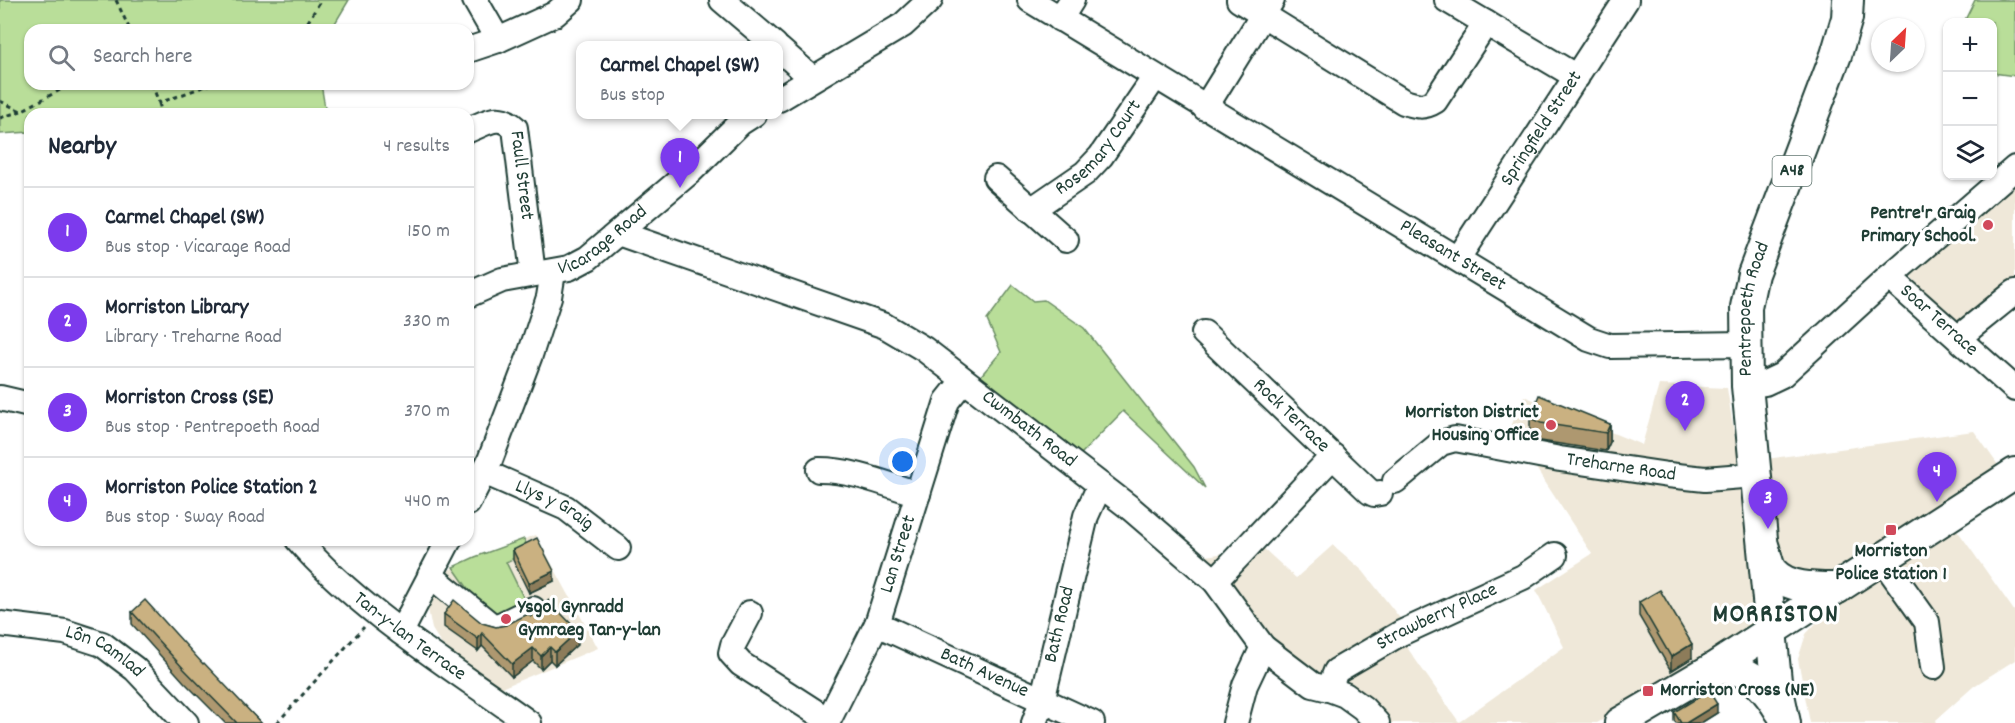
<!DOCTYPE html>
<html lang="en">
<head>
<meta charset="utf-8">
<style>
  body { margin:0; font-family:Dekko,sans-serif; background:#f2f2f3; color:#1f2937 }
  .controls { position:absolute; right:18px; top:18px; display:grid; overflow:hidden; border-radius:12px; box-shadow:0 2px 4px #0004 }
  .controls button { width:54px; height:54px; display:grid; place-items:center; padding:0; border:0; border-bottom:2px solid #e0e1e3; background:#fff; color:#1f2937; font:30px sans-serif }
  .compass { position:absolute; left:1871px; top:18px; width:54px; height:54px; border-radius:50%; background:#fff; box-shadow:0 2px 4px #0004; rotate:25deg }
  .you { position:absolute; left:903px; top:462px; width:21px; height:21px; margin:-15px; border:4px solid #fff; border-radius:50%; background:#1a73e8; box-shadow:0 0 0 9px #1a73e833 }
  .badge { display:grid; place-items:center; width:39px; height:39px; border-radius:50%; background:#7c3aed; color:#fff; font-size:20px; font-weight:700 }
  .pin { position:absolute; translate:-50% -50px; filter:drop-shadow(0 2px 3px #0008) }
  .pin::after { content:''; position:absolute; top:32px; width:21px; height:18px; background:inherit; clip-path:polygon(0 0,100% 0,50% 100%) }
  .popup { position:absolute; left:576px; top:41px; width:207px; height:78px; box-sizing:border-box; display:grid; place-content:center; border-radius:12px; background:#fff; filter:drop-shadow(0 2px 4px #0005); font-size:20px; white-space:nowrap; color:#747a83 }
  .popup b { font-size:22px; color:#1f2937 }
  .popup::after { content:''; position:absolute; left:50%; top:100%; margin-left:-12px; border:12px solid transparent; border-top-color:#fff }
  .list { margin:0; padding:0; list-style:none }
  h2 { display:flex; justify-content:space-between; align-items:center; height:78px; margin:0; padding:0 24px; font-size:26px }
  h2 small { font-size:20px; font-weight:400; color:#747a83 }
  .list li { display:grid; grid-template-columns:39px 1fr auto; gap:18px; align-items:center; box-sizing:border-box; height:90px; padding:0 24px; border-top:2px solid #e0e1e3 }
  .list b { display:block; font-size:22px; white-space:nowrap }
  .list p { margin:0; font-size:20px; white-space:nowrap; color:#747a83 }
  .list em { font-size:20px; font-style:normal; color:#747a83 }
  .icon { flex:none; width:33px; height:33px; fill:none; stroke:currentColor; stroke-width:2; stroke-linecap:round; stroke-linejoin:round }
  .map { position:relative; flex:none; width:2015px; height:723px; overflow:hidden }
  .search { position:absolute; background:#fff; box-shadow:0 2px 4px #0004; left:24px; top:24px; width:450px; height:66px; display:flex; align-items:center; gap:15px; box-sizing:border-box; padding:0 21px; border-radius:18px; color:#747a83; font-size:22px }
  .panel { position:absolute; background:#fff; box-shadow:0 2px 4px #0004; left:24px; top:108px; width:450px; height:438px; border-radius:18px }
  .map>svg:first-child { display:block }
  .built { fill:#efe8d9 }
  .green { fill:#b9de99; stroke:#6c8e66; stroke-width:1.5 }
  .lines { fill:none; stroke-linecap:round; stroke-linejoin:round }
  .minor-casing { stroke:#1f3d34; stroke-width:28 }
  .major-casing { stroke:#1f3d34; stroke-width:34 }
  .path { stroke:#1f3d34; stroke-width:3; stroke-dasharray:4.5 4.5; stroke-linecap:butt }
  .minor { stroke:#fff; stroke-width:24 }
  .major { stroke:#fff; stroke-width:30 }
  .wall { fill:#ae986f; stroke:#1f3d34; stroke-width:1.5 }
  .shaded-wall { fill:#8d7c5a; stroke:#1f3d34; stroke-width:1.5 }
  .building { fill:#cab181; stroke:#1f3d34; stroke-width:1.5 }
  .poi-dot { fill:#d1495b; stroke:#fff; stroke-width:2 }
  .labels { text-anchor:middle; dominant-baseline:central; stroke-width:6; stroke-linejoin:round; paint-order:stroke }
  .shield { fill:#fff; stroke:#627771; stroke-width:1.5 }
  .shield-label { font-size:18px; font-weight:bold; fill:#1f3d34 }
  .street-label { font-size:20px; fill:#1f3d34; stroke:#fff }
  .poi-label { font-size:20px; font-weight:bold; fill:#1f3d34; stroke:#fff; text-anchor:end }
  .district-label { font-size:26px; font-weight:bold; letter-spacing:1.5px; fill:#1f3d34; stroke:#fff }
</style>
</head>
<body>
<div class="map">
<svg width="2015" height="723" viewBox="0 0 2015 723">
  <rect width="100%" height="100%" fill="#fff"/>
  <filter id="ink" filterUnits="userSpaceOnUse"><feTurbulence type="fractalNoise" baseFrequency=".0167" numOctaves="2"/><feDisplacementMap in="SourceGraphic" scale="12" xChannelSelector="R" yChannelSelector="G"/><feConvolveMatrix kernelMatrix="1 2 1 2 8 2 1 2 1" color-interpolation-filters="sRGB"/></filter>
  <g filter="url(#ink)">
    <g class="built">
      <path d="M2015,180V287L1960,331L1906,271Z"/>
      <path d="M1659,385L1727,388L1764,625L1597,723H1389L1347,682L1315,672L1270,640L1230,580L1206,556L1262,547L1296,578L1333,545L1363,571L1417,640L1406,646L1459,722L1564,647L1536,590L1592,554L1534,465L1504,443L1524,396L1642,445Z"/>
      <path d="M1974,431L1998,465L1829,581L1786,567L1777,552L1766,459Z"/>
      <path d="M1955,527L2015,612V660L1974,686L1936,720L1937,723H1810L1798,659L1806,634L1820,619Z"/>
      <path d="M536,535L598,648L501,688L442,645L432,629L428,609L443,573L475,557Z"/>
    </g>
    <g class="green">
      <path d="M0,0H349L331,30H30V84H321L326,114H30V132L0,134Z"/>
      <path d="M1975,0H2015V76L1993,73L1992,22H1964Z"/>
      <path d="M1013,285L1033,301L1044,300L1084,328L1194,467L1205,488L1123,411L1081,454L979,378L1001,352L987,320Z"/>
      <path d="M524,539L529,551L506,562L527,605L494,620L476,600L453,567L475,557Z"/>
    </g>
    <g class="lines">
      <g class="minor-casing">
        <g id="minor">
          <path d="M475,0L498,40"/>
          <path d="M722,0L775,45"/>
          <path id="s1" d="M1030,0L1589,339L1610,346L1745,344"/>
          <path d="M1239,0L1404,102C1417,106 1424,108 1435,101L1486,23"/>
          <path d="M1447,0L1577,77"/>
          <path d="M1060,19L1072,0"/>
          <path d="M779,49L812,78"/>
          <path d="M468,50L498,40L555,14L571,0"/>
          <path d="M779,99L903,25L930,0"/>
          <path d="M1205,108L1272,0"/>
          <path id="s2" d="M468,130C487,123 498,112 515,128L533,274"/>
          <path d="M996,178L1066,240"/>
          <path id="s3" d="M1031,210L1085,173L1101,156L1155,77"/>
          <path id="s4" d="M618,233L885,326L924,349L1129,507L1215,581L1263,647L1313,685L1329,689L1345,695L1363,708L1377,723"/>
          <path id="s5" d="M1458,258L1626,0"/>
          <path id="s6" d="M1889,277L2015,389"/>
          <path id="s7" d="M468,295L502,280L569,268L588,258L692,170L740,123L754,114"/>
          <path id="s8" d="M1204,333L1370,492L1374,494L1380,493"/>
          <path d="M1958,338L2015,292"/>
          <path d="M1747,386L1765,383L1782,375L1889,277L2015,168"/>
          <path d="M0,398L30,405"/>
          <path d="M819,470C853,470 886,484 918,494"/>
          <path id="s9" d="M484,472L566,508L618,548"/>
          <path id="s10" d="M1395,481L1441,443L1455,439L1560,459L1668,475L1705,479L1755,475"/>
          <path d="M468,503L490,460L530,355L549,297L553,272"/>
          <path id="s11" d="M298,540C359,611 453,668 529,723"/>
          <path d="M1882,559L1927,622L1933,667"/>
          <path d="M430,575L491,625L498,626L533,609"/>
          <path d="M1215,581L1333,456"/>
          <path d="M750,613L733,645L731,653L741,664L828,720"/>
          <path id="s12" d="M0,624L65,632L102,644L135,669L186,723"/>
          <path id="s13" d="M877,624L1092,723"/>
          <path d="M401,632L449,540"/>
          <path id="s14" d="M1329,689L1336,671L1401,633L1523,577L1555,555"/>
          <path id="s15" d="M827,723L877,624L947,401L963,381"/>
          <path id="s16" d="M1034,723L1042,701L1086,516L1100,485"/>
          <path d="M1235,723L1245,685L1263,647"/>
        </g>
      </g>
      <g class="major-casing">
        <g id="major">
          <path d="M1764,548C1766,555 1768,566 1772,571C1787,589 1817,588 1838,588"/>
          <path d="M1712,669C1719,669 1728,668 1736,670C1756,675 1770,694 1780,711"/>
          <path d="M1620,723L1712,669L2015,473"/>
          <path id="s17" d="M1785,723L1776,681L1747,386L1746,307L1753,274L1836,55L1847,18L1848,0"/>
        </g>
      </g>
      <g class="path">
        <path d="M116,0L130,30"/>
        <path d="M303,30L321,0"/>
        <path d="M152,84L159,103L211,84"/>
        <path d="M0,101L21,111L71,84"/>
        <path d="M159,103L162,114"/>
        <path d="M0,118L21,111"/>
        <path d="M277,723L364,627"/>
      </g>
      <use href="#minor" class="minor"/>
      <use href="#major" class="major"/>
    </g>
    <g class="wall">
      <path d="M1530,418L1610,424V442L1606,451L1541,441L1530,436Z"/>
      <path d="M513,550L554,581L529,593L513,560Z"/>
      <path d="M1639,602L1692,658L1671,671L1639,616Z"/>
      <path d="M132,612L203,664L261,723H225L184,682L132,624Z"/>
      <path d="M444,614L496,627L506,625L531,617L578,644L555,665L550,660L541,669L533,661L512,677L482,646L478,651L444,627Z"/>
      <path d="M1674,712L1717,713L1701,723H1676L1674,721Z"/>
    </g>
    <g class="shaded-wall">
      <path d="M1610,424V442L1606,451V433Z"/>
      <path d="M554,571V581L529,593V583Z"/>
      <path d="M578,631V644L555,665V652Z"/>
      <path d="M482,633V646L478,651V639Z"/>
      <path d="M1692,644V658L1671,671V657Z"/>
      <path d="M550,647V660L541,669V656Z"/>
      <path d="M533,648V661L512,677V664Z"/>
      <path d="M1717,704V713L1701,723H1686Z"/>
    </g>
    <g class="building">
      <path d="M1539,395L1610,424L1606,433L1541,423L1530,418Z"/>
      <path d="M537,538L554,571L529,583L513,550Z"/>
      <path d="M1660,590L1692,644L1671,657L1639,602Z"/>
      <path d="M145,600L203,664L204,663L261,723H237L184,669L132,612Z"/>
      <path d="M454,600L482,623L496,627L506,625L528,614L531,617L548,600L578,631L555,652L550,647L541,656L533,648L512,664L482,633L478,639L444,614Z"/>
      <path d="M1709,691L1717,704L1686,723H1681L1674,712Z"/>
    </g>
  </g>
  <g class="poi-dot">
    <circle cx="1988" cy="225" r="6"/>
    <circle cx="1551" cy="425" r="6"/>
    <rect x="1885" y="524" width="12" height="12" rx="3"/>
    <circle cx="506" cy="619" r="6"/>
    <rect x="1642" y="685" width="12" height="12" rx="3"/>
  </g>
  <g class="labels">
    <rect class="shield" x="1772.5" y="156" width="39" height="30" rx="4.5"/>
    <g class="shield-label">
      <text x="1792" y="171">A48</text>
    </g>
    <g class="street-label">
      <text stroke="none"><textPath href="#s5" startOffset="154">Springfield Street</textPath></text>
      <text stroke="none"><textPath href="#s3" startOffset="93">Rosemary Court</textPath></text>
      <text stroke="none"><textPath href="#s2" startOffset="99">Faull Street</textPath></text>
      <text stroke="none"><textPath href="#s7" startOffset="148">Vicarage Road</textPath></text>
      <text stroke="none"><textPath href="#s1" startOffset="494">Pleasant Street</textPath></text>
      <text stroke="none"><textPath href="#s17" startOffset="417">Pentrepoeth Road</textPath></text>
      <text stroke="none"><textPath href="#s6" startOffset="66">Soar Terrace</textPath></text>
      <text stroke="none"><textPath href="#s8" startOffset="120">Rock Terrace</textPath></text>
      <text stroke="none"><textPath href="#s4" startOffset="460">Cwmbath Road</textPath></text>
      <text stroke="none"><textPath href="#s10" startOffset="243">Treharne Road</textPath></text>
      <text stroke="none"><textPath href="#s9" startOffset="78">Llys y Graig</textPath></text>
      <text stroke="none"><textPath href="#s15" startOffset="184">Lan Street</textPath></text>
      <text stroke="none"><textPath href="#s14" startOffset="134">Strawberry Place</textPath></text>
      <text stroke="none"><textPath href="#s16" startOffset="102">Bath Road</textPath></text>
      <text stroke="none"><textPath href="#s11" startOffset="148">Tan-y-lan Terrace</textPath></text>
      <text stroke="none"><textPath href="#s12" startOffset="110">Lôn Camlad</textPath></text>
      <text stroke="none"><textPath href="#s13" startOffset="118">Bath Avenue</textPath></text>
    </g>
    <g class="poi-label">
      <text x="1976" y="214">Pentre'r Graig<tspan x="1976" dy="23">Primary School.</tspan></text>
      <text x="1539" y="413">Morriston District<tspan x="1539" dy="23">Housing Office</tspan></text>
      <text x="1891" y="552" text-anchor="middle">Morriston<tspan x="1891" dy="23">Police Station 1</tspan></text>
      <text x="518" y="608" text-anchor="start">Ysgol Gynradd<tspan x="518" dy="23">Gymraeg Tan-y-lan</tspan></text>
      <text x="1660" y="691" text-anchor="start">Morriston Cross (NE)</text>
    </g>
    <g class="district-label">
      <text x="1776" y="615">MORRISTON</text>
    </g>
  </g>
</svg>
<div class="controls">
<button>+</button>
<button>−</button>
<button><svg class="icon" aria-label="layers" viewBox="0 0 24 24"><path d="M12 4l9 5-9 5-9-5zM3 14l9 5 9-5"/></svg></button>
</div>
<svg class="compass" viewBox="-18 -18 36 36"><path d="M0-13l5 13h-10z" fill="#e53935"/><path d="M0 13l5-13h-10z" fill="#747a83"/></svg>
<div class="you"></div>
<div class="pin badge" style="left:680px;top:188px">1</div>
<div class="popup"><b>Carmel Chapel (SW)</b>Bus stop</div>
<div class="pin badge" style="left:1685px;top:431px">2</div>
<div class="pin badge" style="left:1768px;top:529px">3</div>
<div class="pin badge" style="left:1937px;top:502px">4</div>
<div class="search"><svg class="icon" aria-label="search" viewBox="0 0 24 24"><circle cx="10" cy="10" r="6"/><path d="M15 15l6 6"/></svg>Search here</div>
<section class="panel">
<h2>Nearby<small>4 results</small></h2>
<ul class="list">
<li><span class="badge">1</span><div><b>Carmel Chapel (SW)</b><p>Bus stop · Vicarage Road</p></div><em>150 m</em></li>
<li><span class="badge">2</span><div><b>Morriston Library</b><p>Library · Treharne Road</p></div><em>330 m</em></li>
<li><span class="badge">3</span><div><b>Morriston Cross (SE)</b><p>Bus stop · Pentrepoeth Road</p></div><em>370 m</em></li>
<li><span class="badge">4</span><div><b>Morriston Police Station 2</b><p>Bus stop · Sway Road</p></div><em>440 m</em></li>
</ul>
</section>
</div>
</body>
</html>
